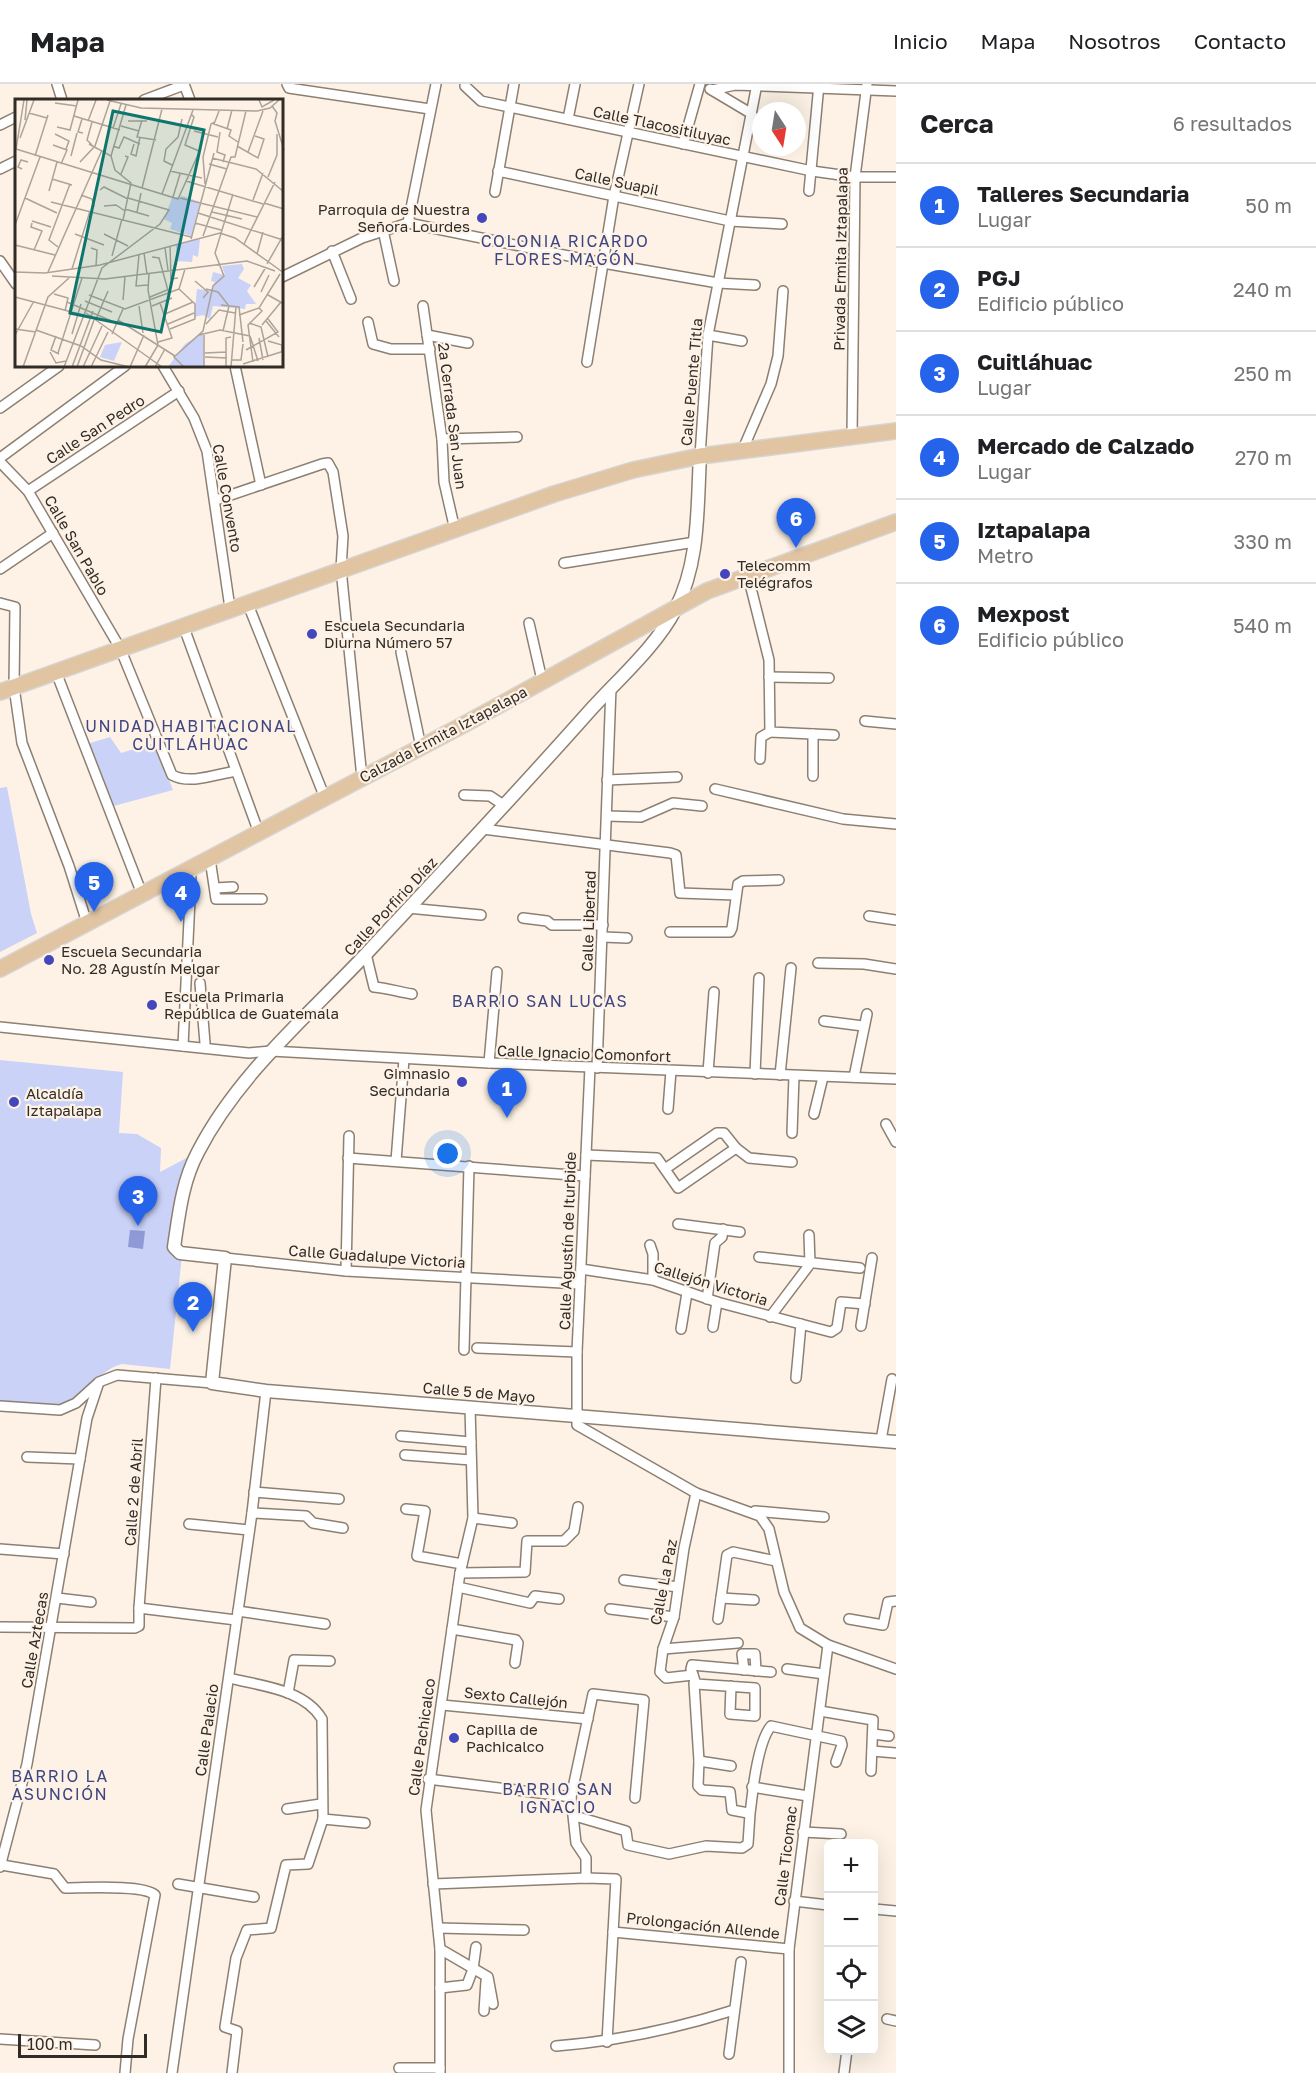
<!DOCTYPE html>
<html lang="es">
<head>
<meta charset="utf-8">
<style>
  body { margin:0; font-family:"Golos Text",sans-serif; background:#f6f6f6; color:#202124 }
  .controls { position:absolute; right:18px; bottom:18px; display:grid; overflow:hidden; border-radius:9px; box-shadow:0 6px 24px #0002 }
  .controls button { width:54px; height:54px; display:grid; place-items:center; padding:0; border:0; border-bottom:2px solid #e0e0e0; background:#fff; color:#202124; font:30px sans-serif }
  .compass { position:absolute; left:752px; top:18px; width:54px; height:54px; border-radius:50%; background:#fff; box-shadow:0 6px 24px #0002; rotate:168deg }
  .scale { position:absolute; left:18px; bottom:15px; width:129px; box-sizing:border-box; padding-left:6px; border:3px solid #322c27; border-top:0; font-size:16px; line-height:21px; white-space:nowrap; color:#322c27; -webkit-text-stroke:4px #fdf2e5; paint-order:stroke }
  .you { position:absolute; left:448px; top:1070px; width:21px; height:21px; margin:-15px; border:4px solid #fff; border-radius:50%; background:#1a73e8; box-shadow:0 0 0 9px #1a73e833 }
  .badge { display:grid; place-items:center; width:39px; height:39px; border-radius:50%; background:#2563eb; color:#fff; font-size:20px; font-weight:700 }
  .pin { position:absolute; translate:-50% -50px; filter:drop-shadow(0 2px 3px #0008) }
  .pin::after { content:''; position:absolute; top:32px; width:21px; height:18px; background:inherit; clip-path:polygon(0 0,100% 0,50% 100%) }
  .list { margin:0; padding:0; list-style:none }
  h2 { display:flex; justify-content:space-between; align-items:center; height:78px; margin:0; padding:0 24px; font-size:26px }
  h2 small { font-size:20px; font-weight:400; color:#757577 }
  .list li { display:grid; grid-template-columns:39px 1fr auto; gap:18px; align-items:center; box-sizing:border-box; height:84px; padding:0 24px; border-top:2px solid #e0e0e0 }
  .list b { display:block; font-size:22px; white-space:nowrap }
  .list p { margin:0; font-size:20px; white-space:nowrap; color:#757577 }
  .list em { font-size:20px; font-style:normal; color:#757577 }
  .icon { flex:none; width:33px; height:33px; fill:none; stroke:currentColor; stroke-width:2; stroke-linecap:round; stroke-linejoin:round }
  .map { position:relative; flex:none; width:896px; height:1989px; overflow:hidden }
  header { display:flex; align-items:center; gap:36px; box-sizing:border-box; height:84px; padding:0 30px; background:#fff; border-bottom:2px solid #e0e0e0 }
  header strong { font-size:28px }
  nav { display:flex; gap:33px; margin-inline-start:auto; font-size:21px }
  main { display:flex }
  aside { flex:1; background:#fff }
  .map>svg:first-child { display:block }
  .green { fill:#cad2f8 }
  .water { fill:#8e99d5 }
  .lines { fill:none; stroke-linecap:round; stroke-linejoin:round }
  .minor-casing { stroke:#8d8072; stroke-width:12 }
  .tertiary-casing { stroke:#8d8072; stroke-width:15 }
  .primary-casing { stroke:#d6d5d4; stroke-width:18 }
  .minor { stroke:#fff; stroke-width:9 }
  .tertiary { stroke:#fff; stroke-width:12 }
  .primary { stroke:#e1c4a2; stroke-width:15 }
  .poi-dot { fill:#4447bc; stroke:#fdf2e5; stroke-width:2 }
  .labels { text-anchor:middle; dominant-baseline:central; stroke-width:4.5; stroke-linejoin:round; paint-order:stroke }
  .street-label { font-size:15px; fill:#322c27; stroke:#fdf2e5 }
  .poi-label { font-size:15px; fill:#322c27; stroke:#fdf2e5; text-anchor:start }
  .neighbourhood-label { font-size:16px; letter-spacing:1.5px; fill:#3f4682; stroke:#fdf2e5 }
  .inset-road { fill:none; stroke:#aca399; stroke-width:1.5 }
  .view { fill:#0f766e; fill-opacity:0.15; stroke:#0f766e; stroke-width:3 }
  .inset-edge { fill:none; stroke:#322c27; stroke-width:3 }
</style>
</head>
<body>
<header>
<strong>Mapa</strong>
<nav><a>Inicio</a><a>Mapa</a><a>Nosotros</a><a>Contacto</a></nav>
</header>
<main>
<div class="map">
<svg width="896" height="1989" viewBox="0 0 896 1989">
  <rect width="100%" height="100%" fill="#fdf2e5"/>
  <g class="green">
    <path d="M110,653L121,669L154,659L173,706L110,723L84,661Z"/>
    <path d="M7,703L31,830L37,849L0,868V704Z"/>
    <path d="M0,976L123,988L119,1049L137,1050L161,1064L160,1088L196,1069L171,1166L182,1171L170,1285L122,1280C95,1287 87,1316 62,1323C51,1326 13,1321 0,1321Z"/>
  </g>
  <path class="water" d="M130,1146L145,1147L143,1165L128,1163Z"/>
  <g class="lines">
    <g class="minor-casing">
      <g id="minor">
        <path d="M57,0L62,16"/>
        <path d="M184,0L190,16"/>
        <path d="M287,0L289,4L430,25"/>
        <path d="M465,2L481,17L812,87L855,93H896"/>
        <path d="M710,5L752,30"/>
        <path d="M712,6L735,1L896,7"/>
        <path d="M144,16L184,1"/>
        <path d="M568,35L575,0"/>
        <path d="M0,41L16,33"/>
        <path d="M683,60L700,0"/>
        <path d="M0,85L16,77"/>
        <path d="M498,87L730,137L782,140"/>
        <path d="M809,107L819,0"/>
        <path d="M495,108L514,0"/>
        <path d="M408,139L436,0"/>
        <path d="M383,146L394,197"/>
        <path d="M332,167L351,215"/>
        <path d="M0,177L16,200"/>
        <path d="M282,193L362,154L408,139L603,179L718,199L755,201"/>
        <path d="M423,222L442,355L444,398L455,446"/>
        <path d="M368,238L373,260L391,265H430"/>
        <path d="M427,251L468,259"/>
        <path d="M708,251L742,257"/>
        <path d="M587,278L614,112L639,0"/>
        <path d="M163,282L194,334L207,367L230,524"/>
        <path d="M235,282L261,401"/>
        <path d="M0,324L59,282"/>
        <path d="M852,352L855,93L867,0"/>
        <path d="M442,355L517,353"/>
        <path d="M743,365L771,300L778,272L783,207"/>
        <path d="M700,372L708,251L757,0"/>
        <path d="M0,374L125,282"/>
        <path d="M0,378L28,407L120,564L172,691C190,701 217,690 236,687"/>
        <path d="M28,407L179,307"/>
        <path d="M216,416L322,380L328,379L333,388L343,452L341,485L362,694"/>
        <path d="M564,479L695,458"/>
        <path d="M0,485L53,449"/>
        <path d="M748,492L769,576L770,648L834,651"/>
        <path d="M247,518L325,714"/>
        <path d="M0,519L15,523L14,603L22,659L69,782L87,839"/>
        <path d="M529,539L542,596"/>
        <path d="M183,541L259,749"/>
        <path d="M401,568L421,663"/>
        <path d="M56,588L142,810"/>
        <path d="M769,593L829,594"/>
        <path d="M865,637L896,640"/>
        <path d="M760,675L761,653L770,648"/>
        <path d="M813,692V650"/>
        <path d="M607,696L677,693"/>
        <path d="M715,705L843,735L896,740"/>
        <path d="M464,711L490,712L505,722"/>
        <path d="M607,732L641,733L673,719L702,722"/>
        <path d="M483,745L670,769L676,771L680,809L735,811"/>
        <path d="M210,775L216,815H262"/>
        <path d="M215,804L233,803"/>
        <path d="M408,824L481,831"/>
        <path d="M869,832L896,836"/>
        <path d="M523,834L547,837L552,841H603"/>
        <path d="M670,848H730L732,844L738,800L743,797L779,796"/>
        <path d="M603,853L627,854"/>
        <path d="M366,870L374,903C388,904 398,908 412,910"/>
        <path d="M818,879L864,880L896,885"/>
        <path d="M200,899L205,959"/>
        <path d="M824,937L863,942"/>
        <path d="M0,943L249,969L271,967L489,979L896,995"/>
        <path d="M183,962L191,794"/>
        <path d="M489,979L497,888"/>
        <path d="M590,983L577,1268V1341L696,1409L760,1432L769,1445L784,1508L800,1544L828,1561L896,1585"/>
        <path d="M597,984L611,603"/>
        <path d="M708,989L714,908"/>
        <path d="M755,990L759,894"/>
        <path d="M780,991L791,884"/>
        <path d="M854,993L867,930"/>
        <path d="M668,1025L671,987"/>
        <path d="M814,1030L823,993"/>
        <path d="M886,1040L896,1058"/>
        <path d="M792,1049L794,992"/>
        <path d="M586,1071L657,1074L678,1104L736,1064L749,1074L792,1078"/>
        <path d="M348,1074L585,1092"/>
        <path d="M396,1077L404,975"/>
        <path d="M665,1085L717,1049H724L736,1064"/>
        <path d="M678,1140L740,1148"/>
        <path d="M650,1161L653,1170V1196"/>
        <path d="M759,1173L860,1184"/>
        <path d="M225,1174L346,1187L580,1200"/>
        <path d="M581,1185L653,1196L717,1218L831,1248L837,1244L841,1218L865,1220"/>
        <path d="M346,1187L349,1052"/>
        <path d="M707,1215L715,1159L722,1153L723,1145"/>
        <path d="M770,1233L810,1180L809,1151"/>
        <path d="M861,1242L872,1174"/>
        <path d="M713,1243L717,1218"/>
        <path d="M681,1245L687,1209"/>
        <path d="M477,1264L577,1268"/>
        <path d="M464,1266L469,1082"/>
        <path d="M796,1294L801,1240"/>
        <path d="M0,1322L60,1326L76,1319L98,1299"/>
        <path d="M401,1352L471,1358"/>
        <path d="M881,1356L892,1295"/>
        <path d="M405,1371L471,1376"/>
        <path d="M27,1373L80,1375"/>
        <path d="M254,1408L339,1415"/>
        <path d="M406,1425L425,1427L417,1472L462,1480"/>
        <path d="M755,1427L824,1433"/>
        <path d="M252,1429L306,1432L313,1439L343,1444"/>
        <path d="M473,1434L512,1439"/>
        <path d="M189,1440L249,1446"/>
        <path d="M0,1465L64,1470"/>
        <path d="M460,1489L525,1488L527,1457H564L574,1447L578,1423"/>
        <path d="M624,1496L678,1503"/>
        <path d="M458,1503L530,1519L535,1512L559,1515"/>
        <path d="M57,1514L91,1518"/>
        <path d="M721,1514L754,1516"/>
        <path d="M139,1524L156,1294"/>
        <path d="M610,1525L674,1533"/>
        <path d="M238,1527L325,1540"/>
        <path d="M718,1535L727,1471L733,1468L776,1477"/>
        <path d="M849,1535L883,1541L888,1518L896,1517"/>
        <path d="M0,1543L135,1544L139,1542V1524L236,1536"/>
        <path d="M452,1545L516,1556L518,1559L515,1579"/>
        <path d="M663,1565L738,1559"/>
        <path d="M787,1585L824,1590"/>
        <path d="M744,1586L742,1570H755L756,1587"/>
        <path d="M693,1591L666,1594L660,1588L663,1565L674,1533L684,1464L696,1409"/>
        <path d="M229,1594C261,1602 304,1605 322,1635L323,1735L308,1780L286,1781L271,1844L247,1846L236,1874L225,1943L237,1947L232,1989"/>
        <path d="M694,1599L699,1677L698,1702L702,1706L730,1708L732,1726L748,1729"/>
        <path d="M731,1602L730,1630L755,1632V1604L696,1600L691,1585L692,1581L771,1588"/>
        <path d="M288,1609L294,1576L330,1577"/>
        <path d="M442,1621L588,1635"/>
        <path d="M820,1627L873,1636L871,1687"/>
        <path d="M873,1650L889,1652"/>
        <path d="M872,1667L896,1669"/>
        <path d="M699,1677L731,1682"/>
        <path d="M428,1695L571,1713"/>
        <path d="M752,1703L808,1712"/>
        <path d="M287,1725L321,1720"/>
        <path d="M575,1732L626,1747L628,1761L669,1770L706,1762L742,1764L748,1760C749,1734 755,1661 771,1642L841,1657L842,1661L836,1678"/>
        <path d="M323,1735L365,1739"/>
        <path d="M803,1748L841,1750"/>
        <path d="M2,1781L54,1790L65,1804C83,1804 143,1800 155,1811L128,1955L125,1989"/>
        <path d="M0,1783L27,1680L87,1334L99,1298L117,1291L212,1299"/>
        <path d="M586,1794V1774L576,1759L571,1713L593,1610L644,1616L635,1714"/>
        <path d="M178,1800L254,1813"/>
        <path d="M433,1800L586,1794L616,1795L607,1958"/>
        <path d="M794,1817L828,1821"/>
        <path d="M874,1825L896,1827"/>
        <path d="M438,1844L524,1846"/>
        <path d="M613,1848L789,1865"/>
        <path d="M440,1865L488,1893L493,1920"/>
        <path d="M440,1904L467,1901L473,1885L476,1863"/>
        <path d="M484,1927L486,1897"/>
        <path d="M887,1935L896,1937"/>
        <path d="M0,1955L95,1961"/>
        <path d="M556,1962C618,1957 675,1945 734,1926"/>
        <path d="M729,1970L741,1878"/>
        <path d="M399,1984H440"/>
        <path d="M172,1989L252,1429L266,1307"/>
        <path d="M440,1989V1865L426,1726L460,1489L473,1434L470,1323"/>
        <path d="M789,1989V1865L828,1561"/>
        <path d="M844,1989L847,1966"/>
      </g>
    </g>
    <g class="tertiary-casing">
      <path id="tertiary" d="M700,372C697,424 700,478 675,526C656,563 614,599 586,631C514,712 440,791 366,870C307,933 238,990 198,1068C182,1098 179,1130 174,1163L180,1169L225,1174L212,1299L266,1307L896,1358"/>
    </g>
    <g class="primary-casing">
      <g id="primary">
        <path d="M0,608L554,410L633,386L700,372L896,347"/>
        <path d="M0,885L463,641L707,507L896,438"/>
      </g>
    </g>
    <use href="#minor" class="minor"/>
    <use href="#tertiary" class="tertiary"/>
    <use href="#primary" class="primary"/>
  </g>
  <g class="poi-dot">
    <circle cx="482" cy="134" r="6"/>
    <circle cx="725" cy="490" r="6"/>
    <circle cx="312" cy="550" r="6"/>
    <circle cx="49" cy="876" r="6"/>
    <circle cx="152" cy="921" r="6"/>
    <circle cx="462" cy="998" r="6"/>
    <circle cx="14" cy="1018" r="6"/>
    <circle cx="454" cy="1654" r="6"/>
  </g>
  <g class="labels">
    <g class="street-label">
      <text transform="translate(662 41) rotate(12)">Calle Tlacositiluyac</text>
      <text transform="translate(617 97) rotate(12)">Calle Suapil</text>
      <text transform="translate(840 175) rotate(-89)">Privada Ermita Iztapalapa</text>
      <text transform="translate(691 298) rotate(-85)">Calle Puente Titla</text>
      <text transform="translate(453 332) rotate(83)">2ª Cerrada San Juan</text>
      <text transform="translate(95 345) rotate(-33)">Calle San Pedro</text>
      <text transform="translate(228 414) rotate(80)">Calle Convento</text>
      <text transform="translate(77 461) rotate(60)">Calle San Pablo</text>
      <text transform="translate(443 650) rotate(-28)">Calzada Ermita Iztapalapa</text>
      <text transform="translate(390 822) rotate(-47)">Calle Porfirio Díaz</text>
      <text transform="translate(588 837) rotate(-88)">Calle Libertad</text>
      <text transform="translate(584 969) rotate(2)">Calle Ignacio Comonfort</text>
      <text transform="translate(567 1157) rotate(-88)">Calle Agustín de Iturbide</text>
      <text transform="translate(377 1172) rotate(4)">Calle Guadalupe Victoria</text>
      <text transform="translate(711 1199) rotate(17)">Callejón Victoria</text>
      <text transform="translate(479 1308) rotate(5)">Calle 5 de Mayo</text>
      <text transform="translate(133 1408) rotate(-86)">Calle 2 de Abril</text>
      <text transform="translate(663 1498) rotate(-79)">Calle La Paz</text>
      <text transform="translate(34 1556) rotate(-80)">Calle Aztecas</text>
      <text transform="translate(516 1613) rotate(6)">Sexto Callejón</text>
      <text transform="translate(206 1646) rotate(-82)">Calle Palacio</text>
      <text transform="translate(421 1653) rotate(-82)">Calle Pachicalco</text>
      <text transform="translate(785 1772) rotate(-83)">Calle Ticomac</text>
      <text transform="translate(703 1841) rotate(6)">Prolongación Allende</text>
    </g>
    <g class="poi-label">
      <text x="470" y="125" text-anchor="end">Parroquia de Nuestra<tspan x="470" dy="17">Señora Lourdes</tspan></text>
      <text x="737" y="481">Telecomm<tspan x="737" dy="17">Telégrafos</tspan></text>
      <text x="324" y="541">Escuela Secundaria<tspan x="324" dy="17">Diurna Número 57</tspan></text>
      <text x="61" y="867">Escuela Secundaria<tspan x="61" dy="17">No. 28 Agustín Melgar</tspan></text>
      <text x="164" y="912">Escuela Primaria<tspan x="164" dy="17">República de Guatemala</tspan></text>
      <text x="450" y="989" text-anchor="end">Gimnasio<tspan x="450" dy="17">Secundaria</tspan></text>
      <text x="26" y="1009">Alcaldía<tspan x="26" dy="17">Iztapalapa</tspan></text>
      <text x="466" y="1645">Capilla de<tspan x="466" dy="17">Pachicalco</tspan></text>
    </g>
    <g class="neighbourhood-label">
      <text x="565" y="157">COLONIA RICARDO<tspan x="565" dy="18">FLORES MAGÓN</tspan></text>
      <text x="191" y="642">UNIDAD HABITACIONAL<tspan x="191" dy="18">CUITLÁHUAC</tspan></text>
      <text x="540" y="917">BARRIO SAN LUCAS</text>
      <text x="60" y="1692">BARRIO LA<tspan x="60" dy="18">ASUNCIÓN</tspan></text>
      <text x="558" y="1705">BARRIO SAN<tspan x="558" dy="18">IGNACIO</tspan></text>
    </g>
  </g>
  <g transform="translate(15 15)">
    <rect width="268" height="268" fill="#fdf2e5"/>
    <path d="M168,97L185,103L176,137L155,130L157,124L149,120L157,99ZM185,140L183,158L178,156L177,163L161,162V146ZM227,165L229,170L223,179L236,186L232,192L241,205H231L230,210L198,207L195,220L188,216L179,218L182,190L197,192L200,183L196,182L198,173L210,176L207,167ZM188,234L189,268H153L170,245ZM107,243L99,262L85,258L90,246Z" fill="#cad2f8"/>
    <path class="inset-road" d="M92,1L126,9L242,12L255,9L264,1M244,1L247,8L259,1M40,4L62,7M257,7L262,14L260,22L269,51M204,12L199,25L216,31L214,37L223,43M14,14L32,19M176,15L179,18L170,46L184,52M59,17L105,31M67,20L63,33L68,34M10,21L12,1M127,21L122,38L141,41M73,22L81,1M113,22H132M106,27L124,32M42,28L55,31L63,1M98,29L106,5M212,30L217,11M179,32L203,38M205,33L202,53L210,56L208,63M40,35L54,42L51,50M5,39L19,1M74,45L96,57L100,71L116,84L108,121M119,45L116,55L121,57L125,38M38,46L52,51L46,65M77,46L72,41L77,23M98,47L104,49L109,38L125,45M222,47L243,59L249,40L240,37M1,50L163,100L186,49M1,50L9,1M233,53L248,12M20,57L33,16M56,57L62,34M96,57L111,6M197,59L241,70L269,93M65,63L80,47L95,2M194,65L212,70M157,66L149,62L151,50L163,38L167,20M7,70L3,68L6,61L13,63M155,72L187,79M106,75L113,58L110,57M253,78L262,56V35M37,80L57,86M171,82L248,105M190,85L188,58L196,25L200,23M127,89L147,10M85,91L89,88L113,100M34,92L42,63M147,95L178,11M66,96L77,100L79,108M158,98L165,75M10,99L42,114M165,99L242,118M238,101L248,74M36,103L176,138M249,104L269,110M89,107L101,106L110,112M110,110L134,117M122,113L126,94M197,113L227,120M183,114L268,141M17,122L36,128M17,124L16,128L27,132L19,151M180,124L206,131M0,126L25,58M60,135L89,146M89,135L113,147M188,137L216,58H220L231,12M176,140L199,54M229,145L260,83M0,146L40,156M155,147L156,180L163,179M43,148L34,141L55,85M76,149L82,151L81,167M150,149L153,171M129,154L132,175M242,155L248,133M124,156L121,187L133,186M97,157L107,120M137,158L144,159L154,195M252,165L269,135M57,170L75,112M0,173L30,174L85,166L205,134L220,139L269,174M33,173L87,51M37,177L90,180L232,162L260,172M180,182L193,193L188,199M239,188L251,168M164,190L170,170M191,190L203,193L214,207L208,232M246,193L254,176M39,195L53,199L50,212M74,196L110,210L164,190M253,196L269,205M0,198L72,217M135,198L152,191M108,201L110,178M70,202L97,213M52,203L99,223M206,206L224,208L228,243M124,207L128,234M137,207L157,199M71,214L147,268M150,215L178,203M224,216L244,209L265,175M81,220L93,192M103,221L160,257M251,222L264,238M234,224L246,228L253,258M153,225L179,214M191,225L204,211L220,214M247,226L266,203M0,230L21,233M155,230L180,220V205L164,190M21,231L66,247L86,261L114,268M57,235L66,205M97,235L108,210M0,236L19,202M184,236L205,231L235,237M189,236V268M41,237L36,251L44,255M235,237L243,262M244,239L248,261M253,242L267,246V253M143,243L157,239L145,204M231,251L263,233L253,220M35,253L41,264L51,262M43,254L67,179M190,254L211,253M190,258L212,259M216,261H226L228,245M238,263L233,226L247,212L244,209M228,265L269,252M211,267V239L216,238M8,268L33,198L54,179M49,268L87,169L145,125L154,111L113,99M57,268L78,212M62,268L79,221M68,268L87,227M76,268L93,233M115,268L129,236M130,268L143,246L133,191L134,175M140,268L150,250M169,268L159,258L188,232L198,187L209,177L200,154L218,95M216,268L221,208"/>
    <path class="view" d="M98,12L189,31L146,233L55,214Z"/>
    <rect width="268" height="268" class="inset-edge"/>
  </g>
</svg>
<div class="controls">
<button>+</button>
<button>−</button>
<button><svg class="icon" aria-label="locate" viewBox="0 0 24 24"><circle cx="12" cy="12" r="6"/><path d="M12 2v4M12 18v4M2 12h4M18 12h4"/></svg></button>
<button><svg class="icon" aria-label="layers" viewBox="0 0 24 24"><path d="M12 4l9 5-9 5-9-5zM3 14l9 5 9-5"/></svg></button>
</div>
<svg class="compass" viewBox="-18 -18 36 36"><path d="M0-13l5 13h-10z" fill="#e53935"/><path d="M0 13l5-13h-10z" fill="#757577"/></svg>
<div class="scale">100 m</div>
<div class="you"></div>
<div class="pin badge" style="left:507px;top:1034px">1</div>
<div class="pin badge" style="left:193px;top:1248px">2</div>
<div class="pin badge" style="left:138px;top:1142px">3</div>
<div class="pin badge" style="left:181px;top:838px">4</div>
<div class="pin badge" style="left:94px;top:828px">5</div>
<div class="pin badge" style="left:796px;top:464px">6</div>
</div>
<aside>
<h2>Cerca<small>6 resultados</small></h2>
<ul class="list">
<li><span class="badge">1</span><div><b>Talleres Secundaria</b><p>Lugar</p></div><em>50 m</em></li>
<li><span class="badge">2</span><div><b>PGJ</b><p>Edificio público</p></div><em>240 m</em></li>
<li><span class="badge">3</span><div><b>Cuitláhuac</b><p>Lugar</p></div><em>250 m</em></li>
<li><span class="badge">4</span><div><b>Mercado de Calzado</b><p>Lugar</p></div><em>270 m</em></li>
<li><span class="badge">5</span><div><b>Iztapalapa</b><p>Metro</p></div><em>330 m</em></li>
<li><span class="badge">6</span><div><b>Mexpost</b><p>Edificio público</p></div><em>540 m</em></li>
</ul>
</aside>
</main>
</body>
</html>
